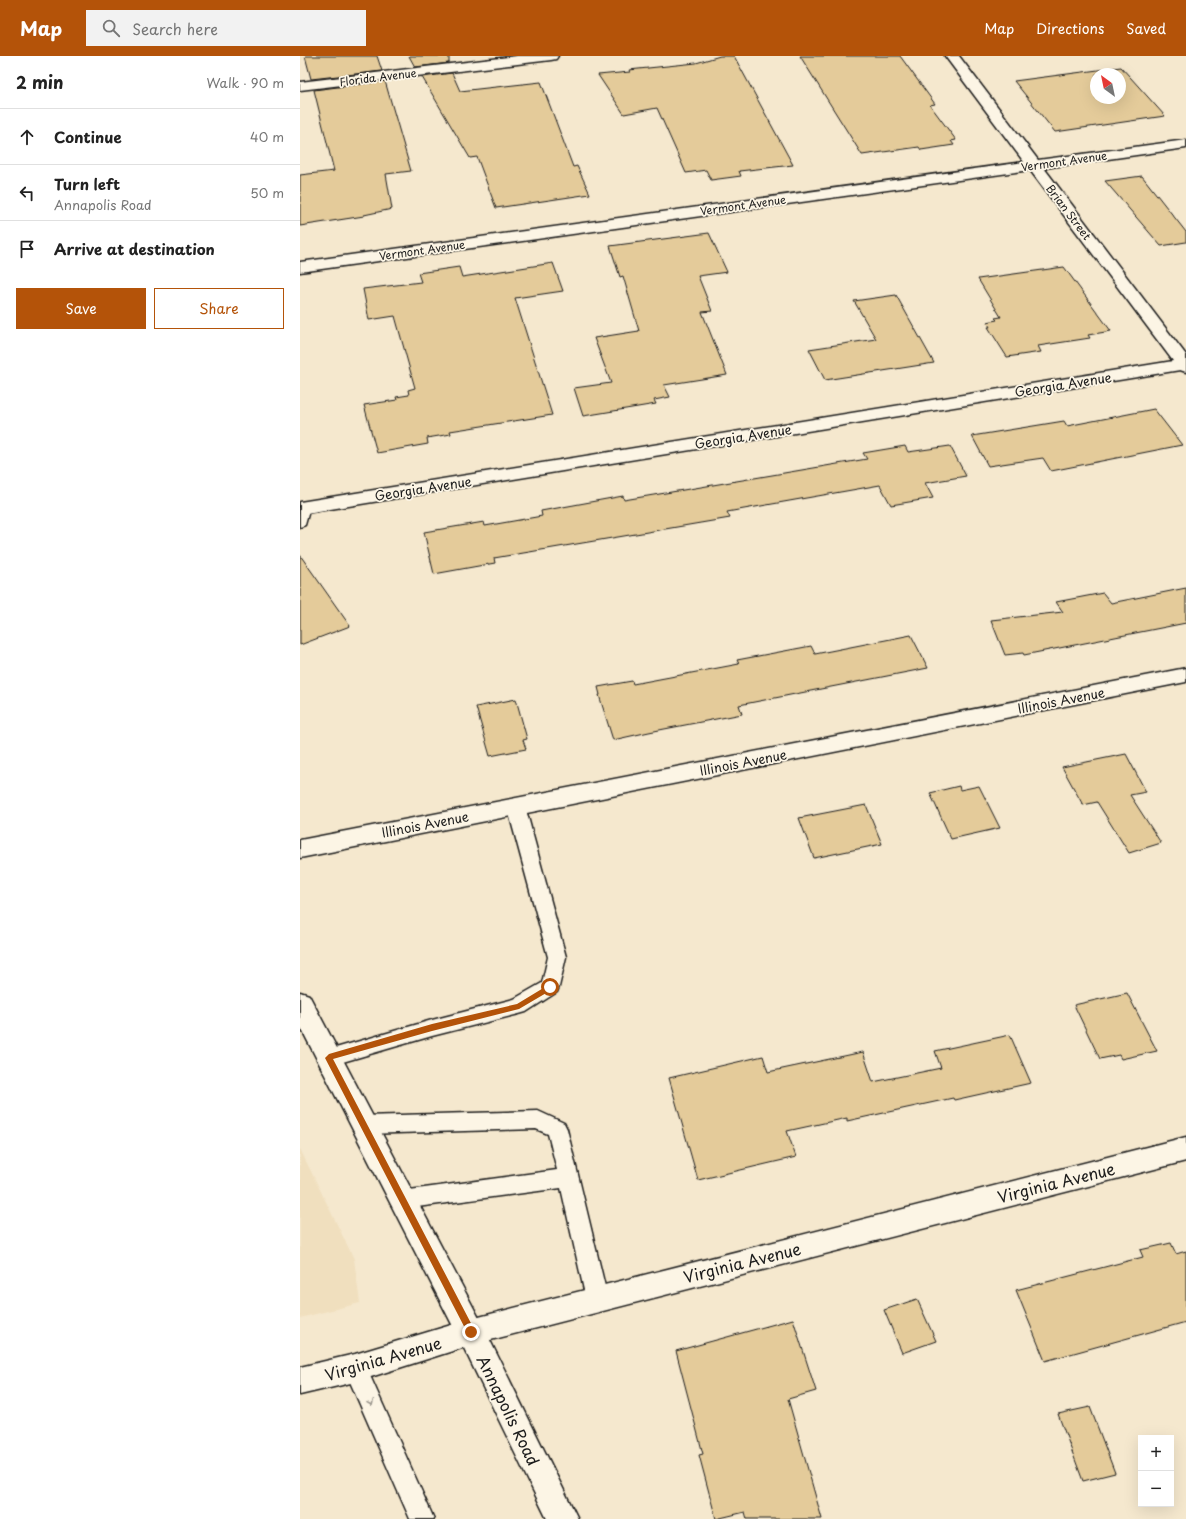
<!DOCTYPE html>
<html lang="en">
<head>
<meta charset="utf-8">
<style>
  body { margin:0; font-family:"Playpen Sans",sans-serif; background:#f2f2f2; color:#222 }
  .controls { position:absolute; right:12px; bottom:12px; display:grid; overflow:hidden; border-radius:0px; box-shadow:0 4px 16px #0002 }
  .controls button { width:36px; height:36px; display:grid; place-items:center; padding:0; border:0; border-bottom:1px solid #e0e0e0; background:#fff; color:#222; font:20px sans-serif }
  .compass { position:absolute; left:790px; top:12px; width:36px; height:36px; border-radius:50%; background:#fff; box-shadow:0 4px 16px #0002; rotate:327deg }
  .stop { position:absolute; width:12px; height:12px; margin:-9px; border:3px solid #b45309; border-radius:50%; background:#fff }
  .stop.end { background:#b45309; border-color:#fff; box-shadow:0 1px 4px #0008 }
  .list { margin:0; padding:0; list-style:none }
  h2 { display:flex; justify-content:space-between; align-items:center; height:52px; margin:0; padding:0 16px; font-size:17px }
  h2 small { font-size:13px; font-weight:400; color:#767676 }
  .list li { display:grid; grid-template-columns:26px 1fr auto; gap:12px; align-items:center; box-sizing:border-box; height:56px; padding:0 16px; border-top:1px solid #e0e0e0 }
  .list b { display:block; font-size:15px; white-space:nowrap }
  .list p { margin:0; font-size:13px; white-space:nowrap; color:#767676 }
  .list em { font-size:13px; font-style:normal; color:#767676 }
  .actions { display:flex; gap:8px; padding:12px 16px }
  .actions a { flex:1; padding:9px 0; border:1px solid #b45309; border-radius:0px; text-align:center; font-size:14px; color:#b45309 }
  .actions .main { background:#b45309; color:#fff }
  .icon { flex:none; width:22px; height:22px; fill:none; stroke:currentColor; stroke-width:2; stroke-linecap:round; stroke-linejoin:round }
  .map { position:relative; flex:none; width:886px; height:1463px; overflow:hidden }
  header { display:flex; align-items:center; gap:24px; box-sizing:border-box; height:56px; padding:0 20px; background:#b45309; color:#fff }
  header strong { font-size:19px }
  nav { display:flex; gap:22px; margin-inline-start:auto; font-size:14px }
  .search { width:280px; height:36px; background:#f2f2f2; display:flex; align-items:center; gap:10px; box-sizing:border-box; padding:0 14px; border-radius:0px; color:#767676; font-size:15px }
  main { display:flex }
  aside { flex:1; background:#fff }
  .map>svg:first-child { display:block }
  .built { fill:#f0dfbe }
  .building { fill:#e4cb9a; stroke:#1c1c1c; fill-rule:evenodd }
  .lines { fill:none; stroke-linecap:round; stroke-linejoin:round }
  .service-casing { stroke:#1c1c1c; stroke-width:3 }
  .minor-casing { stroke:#1c1c1c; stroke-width:3 }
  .tertiary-casing { stroke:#1c1c1c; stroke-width:3 }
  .secondary-casing { stroke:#1c1c1c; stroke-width:3 }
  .service { fill:#fcf5e5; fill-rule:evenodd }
  .minor { fill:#fcf5e5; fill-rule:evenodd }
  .tertiary { fill:#fcf5e5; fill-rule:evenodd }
  .secondary { fill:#fcf5e5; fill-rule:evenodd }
  .oneway { stroke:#97938b }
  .route { fill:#b45309 }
  .labels { text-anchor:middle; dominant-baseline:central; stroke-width:3.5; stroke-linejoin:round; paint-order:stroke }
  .far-street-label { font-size:11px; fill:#1c1c1c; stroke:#fcf5e5 }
  .street-label { font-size:13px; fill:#1c1c1c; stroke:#fcf5e5 }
  .near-street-label { font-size:16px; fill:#1c1c1c; stroke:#fcf5e5 }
</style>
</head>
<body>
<header>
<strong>Map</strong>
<div class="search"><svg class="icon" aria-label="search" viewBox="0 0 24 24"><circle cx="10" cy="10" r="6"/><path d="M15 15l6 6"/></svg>Search here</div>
<nav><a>Map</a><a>Directions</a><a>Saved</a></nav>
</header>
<main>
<aside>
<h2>2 min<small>Walk · 90 m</small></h2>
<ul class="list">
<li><svg class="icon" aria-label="ahead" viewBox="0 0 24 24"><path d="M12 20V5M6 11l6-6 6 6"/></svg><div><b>Continue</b></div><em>40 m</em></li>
<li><svg class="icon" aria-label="left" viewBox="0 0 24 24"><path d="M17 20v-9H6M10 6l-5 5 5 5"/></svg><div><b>Turn left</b><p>Annapolis Road</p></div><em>50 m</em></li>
<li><svg class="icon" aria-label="arrive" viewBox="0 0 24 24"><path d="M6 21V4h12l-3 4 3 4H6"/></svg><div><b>Arrive at destination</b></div></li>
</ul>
<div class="actions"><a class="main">Save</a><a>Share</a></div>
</aside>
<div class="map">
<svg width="886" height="1463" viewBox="0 0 886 1463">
  <rect width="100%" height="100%" fill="#f5e8ce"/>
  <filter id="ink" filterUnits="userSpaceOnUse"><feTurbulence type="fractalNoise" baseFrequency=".025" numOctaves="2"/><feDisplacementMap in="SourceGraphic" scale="8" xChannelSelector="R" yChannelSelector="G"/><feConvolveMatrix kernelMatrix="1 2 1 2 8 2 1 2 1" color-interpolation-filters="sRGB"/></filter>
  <g filter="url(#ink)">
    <path class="built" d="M0,1093L54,1203L60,1247L0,1262Z"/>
    <g class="building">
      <path d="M5,0H77L82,15L11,23Z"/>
      <path d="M109,0H149V7L115,11Z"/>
      <path d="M420,0H434L493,109L439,115L441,120L411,124L406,114L386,117L357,52L324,58L298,19L330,16L329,14L396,7Z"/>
      <path d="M500,0H600L635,48L630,49L656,84L651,85L654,89L621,94L619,91L562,99Z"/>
      <path d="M821,11L865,60L755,76L714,25ZM796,18H820V42H796Z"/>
      <path d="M152,17L160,35L241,26L273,111L277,110L290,138L196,152L177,101L170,102L122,21Z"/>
      <path d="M85,25L111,115L86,118L92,153L64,159V160L0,170V119L34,115L14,34Z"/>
      <path d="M842,120L886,176V186L861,190L805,125Z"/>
      <path d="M409,177L427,216L398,220L412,255L402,256L427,319L364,329L370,341L354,344L356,348L283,360L274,332L311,327L294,282L339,275L323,220L320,221L310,190Z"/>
      <path d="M253,207L263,235L215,242L252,359L150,375L151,378L127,382L128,388L77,397L64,349L97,344L96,341L109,339L108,334L115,332L95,260L69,264L63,233L121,226L118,217L159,211L162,221Z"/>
      <path d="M764,211L811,275L788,279L790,282L738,290L741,296L707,301L688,271H690L687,266L697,264L695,262L701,261L678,223Z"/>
      <path d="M596,239L634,307L525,324L509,293L576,283L554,245Z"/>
      <path d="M854,353L882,389L751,415L743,402L688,410L672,380L764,365L767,370Z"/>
      <path d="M605,390L608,396L650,390L666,420L625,427L633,442L591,449L580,429L427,456L430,462L194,502L195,507L134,518L124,476L184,466L185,470L242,460L241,455L323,440L324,444L567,403L563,397Z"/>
      <path d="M0,499L50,570L0,589Z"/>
      <path d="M886,532V567L724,599L723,597L705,599L691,564L763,556L756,546L803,537L811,547Z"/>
      <path d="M611,579L628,612L439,649L442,658L349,676L313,684L299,639H300L298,631L332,625L333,628L439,608L437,604L511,590L515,598Z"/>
      <path d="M216,643L227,683L223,684L226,693L190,700L176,651Z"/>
      <path d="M826,698L846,736L830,739L861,787L829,797L797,746L783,749L762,711Z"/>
      <path d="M659,730L660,734L679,730L700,772L651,783L630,737Z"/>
      <path d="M566,749L582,788L514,802L499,762Z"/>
      <path d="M827,937L857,995L821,1003L819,999L800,1003L774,949Z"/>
      <path d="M710,979L731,1027L654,1044L653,1042L547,1065V1062L487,1075L496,1101L398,1124L369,1022L463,1000L468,1016L563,996L573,1026L641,1012L635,995Z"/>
      <path d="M871,1187L876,1198L886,1195V1266L745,1305L716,1234L843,1201L840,1194Z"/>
      <path d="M617,1243L636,1285L602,1297L584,1254Z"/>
      <path d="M493,1263L516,1335L488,1343L522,1463H447L445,1456L416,1463L399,1399L403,1398L376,1295Z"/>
      <path d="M790,1351L815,1417L783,1425L758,1358Z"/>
    </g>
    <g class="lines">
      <g class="service-casing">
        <g id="service">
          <path d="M3,446L8,448L10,451L5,469L0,471V447Z"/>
          <path d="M216,744L222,745L225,750L266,901L259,931L257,936L226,956L219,958L132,980L29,1010L22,1008L19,1002L22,996L132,964L214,943L242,927L248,901L207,750L210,745Z"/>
          <path d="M238,1055L264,1067L267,1073L308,1243L305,1250L297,1253L289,1250L286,1243L261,1132L102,1153L95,1151L92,1144L95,1137L102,1135L257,1114L248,1078L236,1073L64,1078L57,1075L54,1069L57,1063L64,1060Z"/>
          <path d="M55,1301L63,1304L134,1463H110L44,1312L47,1304Z"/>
        </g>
      </g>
      <g class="minor-casing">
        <g id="minor">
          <path d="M217,0H258L256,3L251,4L0,34V26Z"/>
          <path d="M645,0H659L738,104L886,84V92L744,112L886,299V316L880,314L0,458V446L873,305L730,114L0,216V206L724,106Z"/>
          <path d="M886,612V626L0,802V784Z"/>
          <path d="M886,1081V1105L171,1289L161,1286L157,1276L161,1266L171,1263Z"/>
        </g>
      </g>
      <g class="tertiary-casing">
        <path id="tertiary" d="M171,1263L181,1266L185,1276L181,1286L55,1326L0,1339V1311L55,1298Z"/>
      </g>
      <g class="secondary-casing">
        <path id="secondary" d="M0,936L9,939L181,1266L278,1463H247L161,1286L0,970Z"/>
      </g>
      <use href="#service" class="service"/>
      <use href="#minor" class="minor"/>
      <use href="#tertiary" class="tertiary"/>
      <use href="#secondary" class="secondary"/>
    </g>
    <defs><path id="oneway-chevron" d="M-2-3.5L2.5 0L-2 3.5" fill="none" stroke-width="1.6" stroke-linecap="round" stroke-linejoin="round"/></defs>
    <use class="oneway" href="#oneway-chevron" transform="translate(71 1347) rotate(66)"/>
  </g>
  <path class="route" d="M250,928L253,929V933L219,953L132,975L33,1003L174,1273L175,1276L174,1278L171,1280L168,1278L25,1002L29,998L132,968L217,948Z"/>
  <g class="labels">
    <g class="far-street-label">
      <text transform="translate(78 21) rotate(-7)">Florida Avenue</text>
      <text transform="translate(764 105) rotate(-8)">Vermont Avenue</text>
      <text transform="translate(443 149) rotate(-8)">Vermont Avenue</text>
      <text transform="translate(769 156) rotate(53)">Brian Street</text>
      <text transform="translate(122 194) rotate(-8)">Vermont Avenue</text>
    </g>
    <g class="street-label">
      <text transform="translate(763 328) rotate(-9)">Georgia Avenue</text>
      <text transform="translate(443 380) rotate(-9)">Georgia Avenue</text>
      <text transform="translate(123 432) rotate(-9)">Georgia Avenue</text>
      <text transform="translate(761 644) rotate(-11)">Illinois Avenue</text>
      <text transform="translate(443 706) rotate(-11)">Illinois Avenue</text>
      <text transform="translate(125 768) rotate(-11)">Illinois Avenue</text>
    </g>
    <g class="near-street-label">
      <text transform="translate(756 1126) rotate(-14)">Virginia Avenue</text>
      <text transform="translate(442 1206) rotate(-14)">Virginia Avenue</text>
      <text transform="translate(83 1302) rotate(-16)">Virginia Avenue</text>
      <text transform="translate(209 1354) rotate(64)">Annapolis Road</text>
    </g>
  </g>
</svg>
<div class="controls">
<button>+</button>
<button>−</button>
</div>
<svg class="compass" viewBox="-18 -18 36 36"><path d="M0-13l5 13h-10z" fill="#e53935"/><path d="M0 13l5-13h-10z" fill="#767676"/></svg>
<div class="stop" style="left:250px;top:931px"></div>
<div class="stop end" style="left:171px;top:1276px"></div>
</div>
</main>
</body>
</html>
